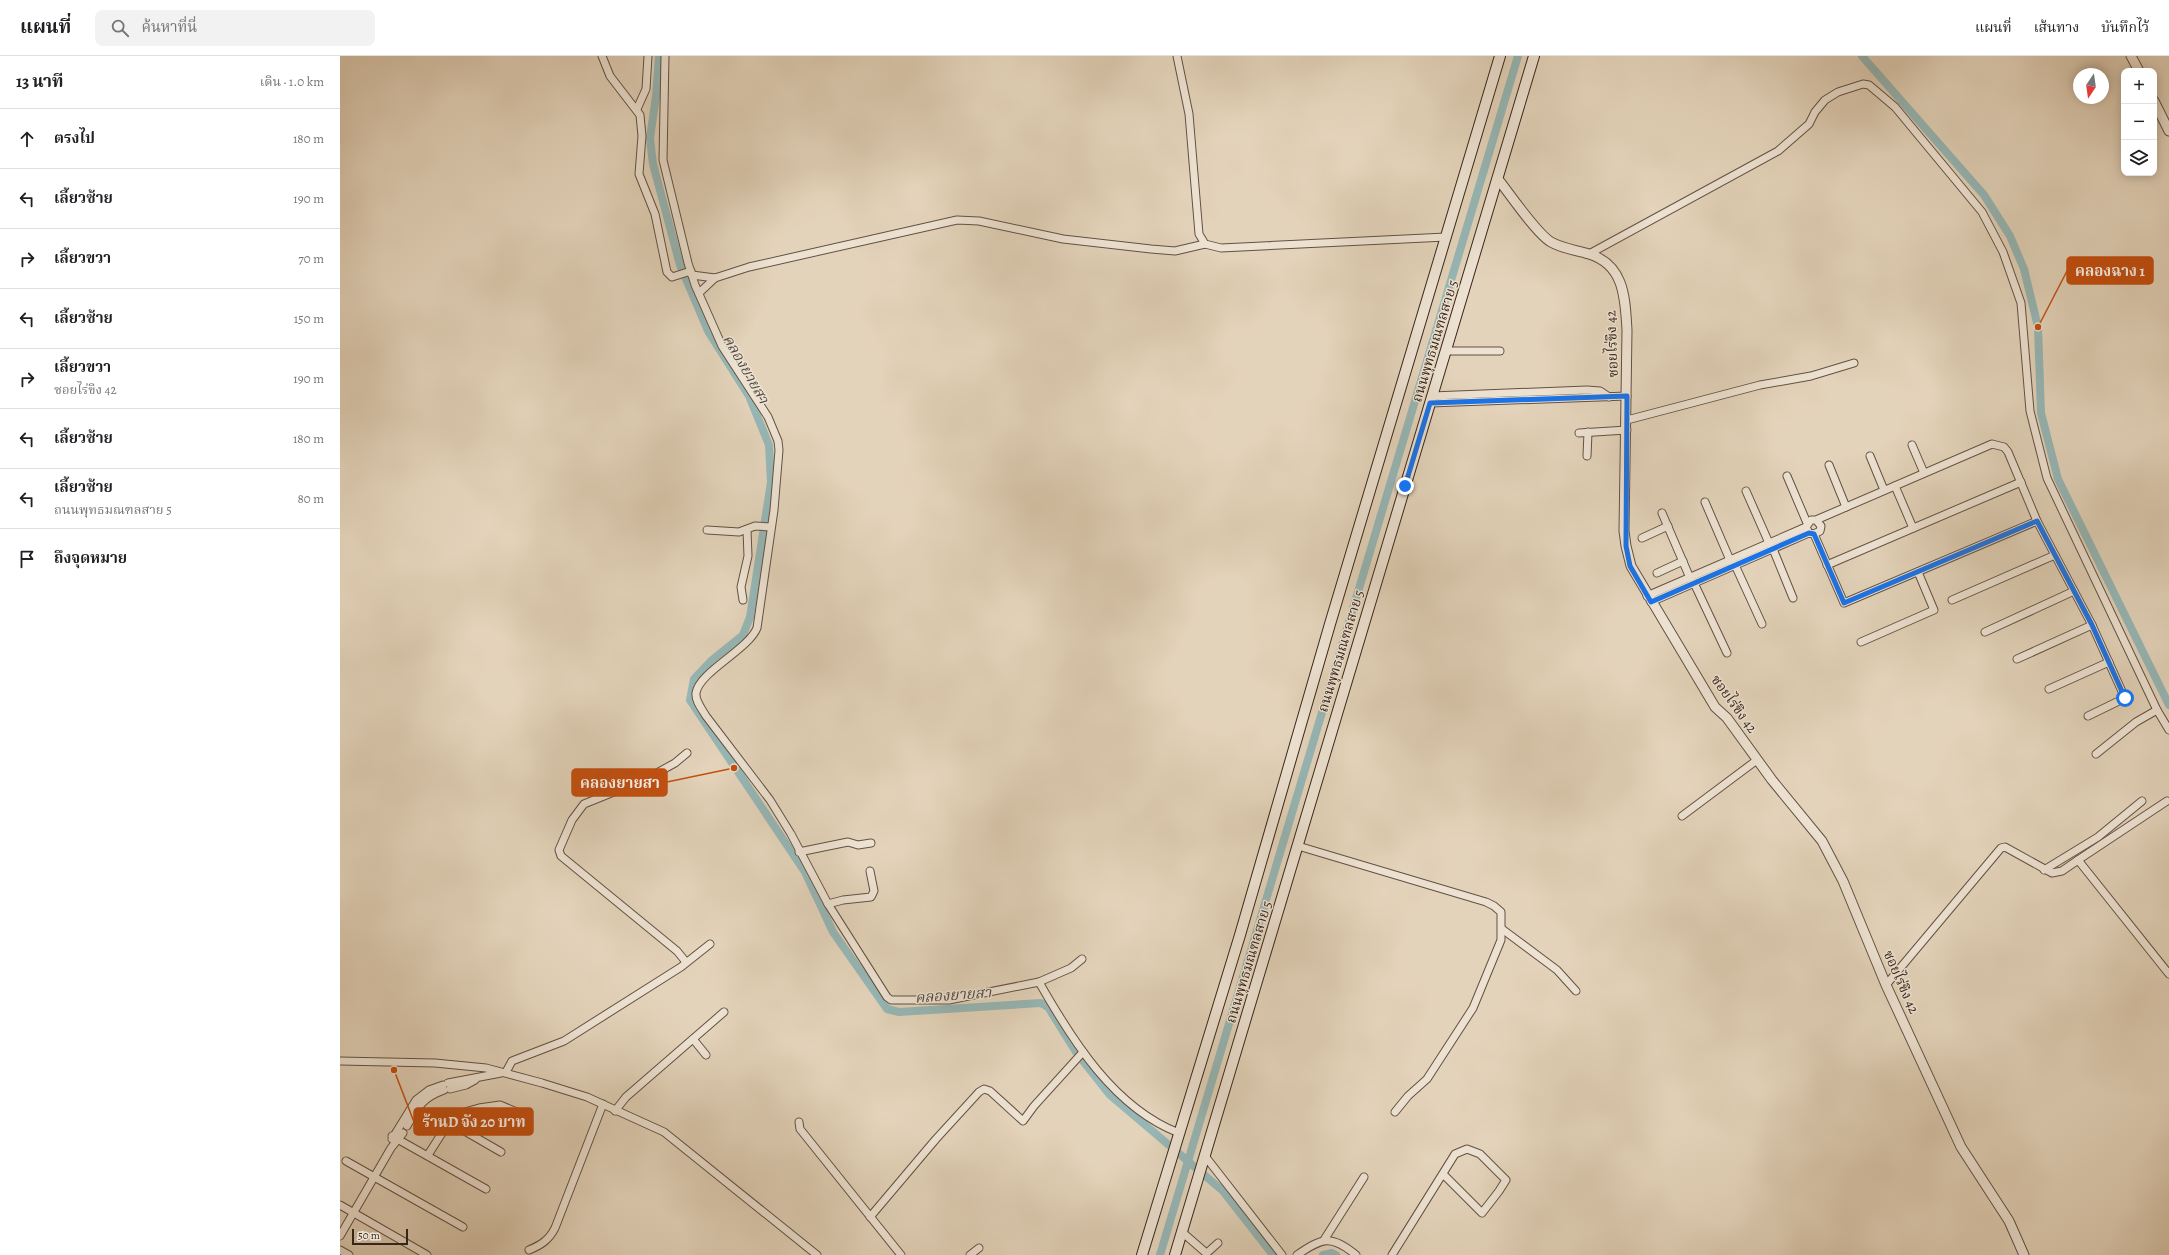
<!DOCTYPE html>
<html lang="th">
<head>
<meta charset="utf-8">
<style>
  body { margin:0; font-family:Alegreya,"Noto Serif Thai",serif; background:#f2f2f2; color:#202124 }
  .controls { position:absolute; right:12px; top:12px; display:grid; overflow:hidden; border-radius:8px; box-shadow:0 2px 10px #0003 }
  .controls button { width:36px; height:36px; display:grid; place-items:center; padding:0; border:0; border-bottom:1px solid #e0e0e0; background:#fff; color:#202124; font:20px sans-serif }
  .compass { position:absolute; left:1733px; top:12px; width:36px; height:36px; border-radius:50%; background:#fff; box-shadow:0 2px 10px #0003; rotate:193deg }
  .scale { position:absolute; left:12px; bottom:10px; width:56px; box-sizing:border-box; padding-left:4px; border:2px solid #38261b; border-top:0; font-size:11px; line-height:14px; white-space:nowrap; color:#38261b; -webkit-text-stroke:3px #ede2d2; paint-order:stroke }
  .stop { position:absolute; width:12px; height:12px; margin:-9px; border:3px solid #1a73e8; border-radius:50%; background:#fff }
  .stop.end { background:#1a73e8; border-color:#fff; box-shadow:0 1px 4px #0008 }
  .list { margin:0; padding:0; list-style:none }
  h2 { display:flex; justify-content:space-between; align-items:center; height:52px; margin:0; padding:0 16px; font-size:17px }
  h2 small { font-size:13px; font-weight:400; color:#757577 }
  .list li { display:grid; grid-template-columns:26px 1fr auto; gap:12px; align-items:center; box-sizing:border-box; height:60px; padding:0 16px; border-top:1px solid #e0e0e0 }
  .list b { display:block; font-size:15px; white-space:nowrap }
  .list p { margin:0; font-size:13px; white-space:nowrap; color:#757577 }
  .list em { font-size:13px; font-style:normal; color:#757577 }
  .icon { flex:none; width:22px; height:22px; fill:none; stroke:currentColor; stroke-width:2; stroke-linecap:round; stroke-linejoin:round }
  .map { position:relative; flex:none; width:1829px; height:1199px; overflow:hidden }
  header { display:flex; align-items:center; gap:24px; box-sizing:border-box; height:56px; padding:0 20px; background:#fff; border-bottom:1px solid #e0e0e0 }
  header strong { font-size:19px }
  nav { display:flex; gap:22px; margin-inline-start:auto; font-size:14px }
  .search { width:280px; height:36px; background:#f2f2f2; display:flex; align-items:center; gap:10px; box-sizing:border-box; padding:0 14px; border-radius:8px; color:#757577; font-size:15px }
  main { display:flex }
  aside { flex:1; background:#fff }
  .map>svg:first-child { display:block }
  .lines { fill:none; stroke-linecap:round; stroke-linejoin:round }
  .canal { stroke:#96b7b6; stroke-width:8 }
  .minor-casing { stroke:#635143; stroke-width:9 }
  .tertiary-casing { stroke:#635143; stroke-width:11 }
  .secondary-casing { stroke:#38261b; stroke-width:12 }
  .minor { stroke:#ede2d2; stroke-width:7 }
  .tertiary { stroke:#ede2d2; stroke-width:9 }
  .secondary { stroke:#ede2d2; stroke-width:10 }
  .route { stroke:#1a73e8; stroke-width:5 }
  .labels { text-anchor:middle; dominant-baseline:central; stroke-width:3; stroke-linejoin:round; paint-order:stroke }
  .street-label { font-size:14px; fill:#38261b; stroke:#ede2d2 }
  .water-label { font-size:15px; font-style:italic; fill:#504a42; stroke:#ede2d2 }
  .leader { fill:none; stroke:#c54f0f; stroke-width:1.5 }
  .callout-dot { fill:#c54f0f; stroke:#ede2d2; stroke-width:1.5 }
  .callout { fill:#c54f0f; stroke:#c54f0f; stroke-width:1.5 }
  .callout-label { font-size:15px; text-anchor:middle; font-weight:bold; fill:#fff }
</style>
</head>
<body>
<header>
<strong>แผนที่</strong>
<div class="search"><svg class="icon" aria-label="search" viewBox="0 0 24 24"><circle cx="10" cy="10" r="6"/><path d="M15 15l6 6"/></svg>ค้นหาที่นี่</div>
<nav><a>แผนที่</a><a>เส้นทาง</a><a>บันทึกไว้</a></nav>
</header>
<main>
<aside>
<h2>13 นาที<small>เดิน · 1.0 km</small></h2>
<ul class="list">
<li><svg class="icon" aria-label="ahead" viewBox="0 0 24 24"><path d="M12 20V5M6 11l6-6 6 6"/></svg><div><b>ตรงไป</b></div><em>180 m</em></li>
<li><svg class="icon" aria-label="left" viewBox="0 0 24 24"><path d="M17 20v-9H6M10 6l-5 5 5 5"/></svg><div><b>เลี้ยวซ้าย</b></div><em>190 m</em></li>
<li><svg class="icon" aria-label="right" viewBox="0 0 24 24"><path d="M7 20v-9h11M14 6l5 5-5 5"/></svg><div><b>เลี้ยวขวา</b></div><em>70 m</em></li>
<li><svg class="icon" aria-label="left" viewBox="0 0 24 24"><path d="M17 20v-9H6M10 6l-5 5 5 5"/></svg><div><b>เลี้ยวซ้าย</b></div><em>150 m</em></li>
<li><svg class="icon" aria-label="right" viewBox="0 0 24 24"><path d="M7 20v-9h11M14 6l5 5-5 5"/></svg><div><b>เลี้ยวขวา</b><p>ซอยไร่ขิง 42</p></div><em>190 m</em></li>
<li><svg class="icon" aria-label="left" viewBox="0 0 24 24"><path d="M17 20v-9H6M10 6l-5 5 5 5"/></svg><div><b>เลี้ยวซ้าย</b></div><em>180 m</em></li>
<li><svg class="icon" aria-label="left" viewBox="0 0 24 24"><path d="M17 20v-9H6M10 6l-5 5 5 5"/></svg><div><b>เลี้ยวซ้าย</b><p>ถนนพุทธมณฑลสาย 5</p></div><em>80 m</em></li>
<li><svg class="icon" aria-label="arrive" viewBox="0 0 24 24"><path d="M6 21V4h12l-3 4 3 4H6"/></svg><div><b>ถึงจุดหมาย</b></div></li>
</ul>
</aside>
<div class="map">
<svg width="1829" height="1199" viewBox="0 0 1829 1199">
  <rect width="100%" height="100%" fill="#e3d3ba"/>
  <filter id="stains"><feTurbulence type="fractalNoise" baseFrequency=".005" numOctaves="4"/><feColorMatrix values="0 0 0 0 .2 0 0 0 0 .09 0 0 0 0 .02 0 0 0 .5 -.17"/></filter>
  <radialGradient id="worn" r=".72"><stop offset=".6" stop-color="#630" stop-opacity="0"/><stop offset="1" stop-color="#630" stop-opacity=".3"/></radialGradient>
  <g class="lines">
    <g class="canal">
      <path d="M319,0L316,40L310,82L313,108L340,209L368,275L409,340L429,389L431,426L410,561L403,579L372,604L354,623L350,644L465,816L493,876L547,953L559,956L701,947L708,951L736,996L770,1039L883,1135L933,1199"/>
      <path d="M1522,0L1644,139L1670,180L1684,213L1698,271L1701,357L1718,423L1829,649"/>
      <path d="M820,1199L1178,0"/>
      <path d="M983,1199L992,1197L996,1199"/>
    </g>
    <g class="minor-casing">
      <g id="minor">
        <path d="M262,0L270,20L300,59L302,80L299,118L315,158L327,216L332,221L351,215"/>
        <path d="M325,0L323,104L348,207L355,229L382,290L428,361L438,385L439,394L434,454L417,572C408,594 359,616 356,637C355,645 362,653 366,660L430,744L451,778L488,848L547,941L551,944H609L699,926L731,912L742,903"/>
        <path d="M837,0L849,58L859,178L865,188L881,192L1106,181"/>
        <path d="M297,53L306,33L308,0"/>
        <path d="M1249,198L1438,95L1469,68L1475,56L1485,44L1498,36L1523,28L1529,29L1555,51L1642,156L1663,196L1681,247L1690,355L1707,422L1817,654"/>
        <path d="M352,219L375,222L409,211L617,164L639,165L723,183L811,193L835,195L865,188"/>
        <path d="M359,237L375,222"/>
        <path d="M1107,295H1160"/>
        <path d="M1092,340L1247,334L1260,335L1269,341"/>
        <path d="M1090,347L1287,340"/>
        <path d="M1287,364L1420,329L1471,320L1514,307"/>
        <path d="M1239,377L1287,374"/>
        <path d="M1572,389L1584,417"/>
        <path d="M1247,400L1248,376"/>
        <path d="M1530,400L1544,434"/>
        <path d="M1489,409L1506,451"/>
        <path d="M1447,420L1467,467"/>
        <path d="M1555,430L1573,472"/>
        <path d="M1406,435L1429,487"/>
        <path d="M1365,446L1390,504"/>
        <path d="M1322,457L1350,522"/>
        <path d="M1476,464L1481,470L1480,475L1474,478L1469,477L1466,471L1471,464H1476L1652,388L1664,391L1668,396L1697,465L1752,569L1785,642L1748,660"/>
        <path d="M367,474L399,476L415,470L431,471"/>
        <path d="M1474,478L1504,547L1697,465"/>
        <path d="M1302,482L1328,470"/>
        <path d="M1433,493L1453,542"/>
        <path d="M1395,509L1422,568"/>
        <path d="M1487,509L1681,426"/>
        <path d="M1317,517L1343,505"/>
        <path d="M1354,527L1387,597"/>
        <path d="M1307,540L1466,471"/>
        <path d="M403,544L401,531L408,500L407,474"/>
        <path d="M1612,544L1715,499"/>
        <path d="M1311,546L1469,477"/>
        <path d="M1645,576L1734,535"/>
        <path d="M1521,586L1594,554L1578,516"/>
        <path d="M1677,603L1752,569"/>
        <path d="M1709,633L1769,606"/>
        <path d="M1756,698L1796,666L1817,654L1829,674"/>
        <path d="M1342,760L1417,704"/>
        <path d="M958,790L1146,846L1154,850L1161,856V884L1133,952L1087,1023L1068,1040L1055,1056"/>
        <path d="M459,796L508,786L518,789L531,787"/>
        <path d="M1738,804L1827,745"/>
        <path d="M1704,814L1758,781L1802,745"/>
        <path d="M488,848L503,844L531,841L534,835L530,815"/>
        <path d="M1162,873L1217,914L1236,935"/>
        <path d="M346,906L337,895L221,800L219,794L232,764L244,748L306,723L335,707L347,697"/>
        <path d="M699,926C732,984 774,1052 839,1077"/>
        <path d="M1546,929L1661,792L1665,791L1712,817L1722,815L1738,804L1829,918"/>
        <path d="M353,983L366,999"/>
        <path d="M0,1005L95,1007L146,1012L202,1027L247,1041L324,1076L477,1199"/>
        <path d="M166,1016L172,1005L224,985L341,911L370,888"/>
        <path d="M108,1027L161,1017"/>
        <path d="M110,1033L126,1029L135,1024"/>
        <path d="M275,1055L286,1041L384,956"/>
        <path d="M109,1066L161,1096"/>
        <path d="M459,1066L460,1073L561,1199"/>
        <path d="M67,1070C78,1051 82,1042 104,1034"/>
        <path d="M52,1080L146,1133"/>
        <path d="M52,1083L76,1044L89,1034L103,1029"/>
        <path d="M88,1099L109,1066L121,1057L139,1052L160,1049L186,1060"/>
        <path d="M865,1100L942,1199"/>
        <path d="M6,1105L123,1171"/>
        <path d="M0,1149L87,1199"/>
        <path d="M530,1161L596,1083L639,1036L644,1033L650,1035L683,1065L694,1050L743,996"/>
        <path d="M842,1176L865,1196H868L878,1187"/>
        <path d="M0,1180L51,1092L63,1077"/>
        <path d="M984,1184L1024,1121"/>
        <path d="M0,1194L9,1199"/>
        <path d="M189,1194C201,1189 209,1184 215,1172L263,1048"/>
        <path d="M630,1199L639,1192"/>
        <path d="M957,1199C982,1182 991,1178 1016,1199"/>
        <path d="M1052,1199L1115,1098L1127,1093L1140,1098L1166,1124L1159,1135L1142,1157L1103,1118"/>
      </g>
    </g>
    <g class="tertiary-casing">
      <g id="tertiary">
        <path d="M1791,0L1799,15"/>
        <path d="M1814,45L1829,75"/>
        <path d="M1158,123C1169,137 1197,178 1211,186C1223,193 1237,194 1249,198C1285,209 1285,243 1287,274L1284,475L1286,490L1291,510L1375,651L1387,662L1432,724L1482,785L1503,825L1546,929L1621,1091L1669,1165L1684,1199"/>
      </g>
    </g>
    <g class="secondary-casing">
      <g id="secondary">
        <path d="M802,1199L900,879L990,568L1160,0"/>
        <path d="M835,1199L1194,0"/>
      </g>
    </g>
    <use href="#minor" class="minor"/>
    <use href="#tertiary" class="tertiary"/>
    <use href="#secondary" class="secondary"/>
  </g>
  <g class="lines">
    <path class="route" d="M1065,430L1090,347L1287,340L1286,490L1290,510L1311,546L1469,477L1474,478L1504,547L1697,465L1752,569L1785,642"/>
  </g>
  <g class="labels">
    <g class="street-label">
      <text transform="translate(1095 285) rotate(-73)">ถนนพุทธมณฑลสาย 5</text>
      <text transform="translate(1272 288) rotate(-92)">ซอยไร่ขิง 42</text>
      <text transform="translate(1001 595) rotate(-73)">ถนนพุทธมณฑลสาย 5</text>
      <text transform="translate(1394 648) rotate(54)">ซอยไร่ขิง 42</text>
      <text transform="translate(909 906) rotate(-73)">ถนนพุทธมณฑลสาย 5</text>
      <text transform="translate(1561 926) rotate(66)">ซอยไร่ขิง 42</text>
    </g>
    <g class="water-label">
      <text transform="translate(406 313) rotate(60)">คลองยายสา</text>
      <text transform="translate(613 939) rotate(-4)">คลองยายสา</text>
    </g>
  </g>
  <path class="leader" d="M1698 271L1727 215M394 712L327 726M54 1014L74 1066"/>
  <g class="callout-dot">
    <circle cx="1698" cy="271" r="4"/>
    <circle cx="394" cy="712" r="4"/>
    <circle cx="54" cy="1014" r="4"/>
  </g>
  <g class="callout">
    <rect x="1727" y="201" width="86" height="27" rx="4"/>
    <rect x="232" y="713" width="95" height="27" rx="4"/>
    <rect x="74" y="1052" width="119" height="27" rx="4"/>
  </g>
  <g class="callout-label">
    <text x="1770" y="220">คลองฉาง 1</text>
    <text x="280" y="732">คลองยายสา</text>
    <text x="134" y="1071">ร้านD จัง 20 บาท</text>
  </g>
  <rect width="100%" height="100%" filter="url(#stains)"/>
  <rect width="100%" height="100%" fill="url(#worn)"/>
</svg>
<div class="controls">
<button>+</button>
<button>−</button>
<button><svg class="icon" aria-label="layers" viewBox="0 0 24 24"><path d="M12 4l9 5-9 5-9-5zM3 14l9 5 9-5"/></svg></button>
</div>
<svg class="compass" viewBox="-18 -18 36 36"><path d="M0-13l5 13h-10z" fill="#e53935"/><path d="M0 13l5-13h-10z" fill="#757577"/></svg>
<div class="scale">50 m</div>
<div class="stop" style="left:1785px;top:642px"></div>
<div class="stop end" style="left:1065px;top:430px"></div>
</div>
</main>
</body>
</html>
